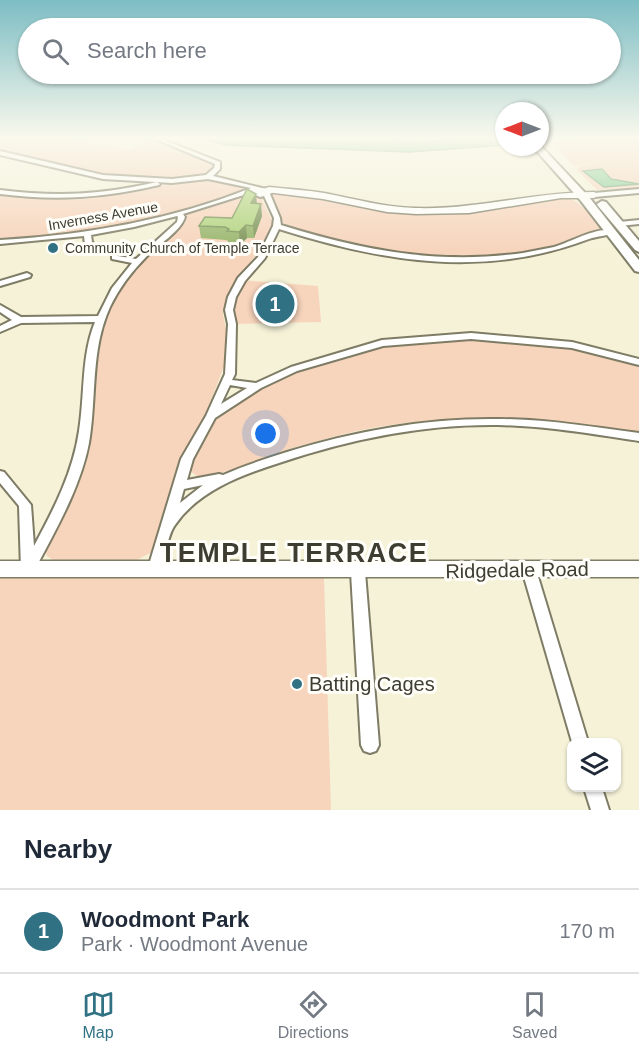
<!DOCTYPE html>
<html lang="en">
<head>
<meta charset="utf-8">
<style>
  body { margin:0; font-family:Arial,sans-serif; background:#f6f6f7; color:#1f2937 }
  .controls { position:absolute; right:18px; bottom:18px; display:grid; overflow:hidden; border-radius:12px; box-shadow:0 2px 4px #0004 }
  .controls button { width:54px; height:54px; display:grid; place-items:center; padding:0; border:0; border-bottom:2px solid #e0e1e3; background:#fff; color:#1f2937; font:30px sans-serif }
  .compass { position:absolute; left:495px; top:102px; width:54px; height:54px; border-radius:50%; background:#fff; box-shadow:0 2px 4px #0004; rotate:270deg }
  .you { position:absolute; left:266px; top:434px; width:21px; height:21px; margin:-15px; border:4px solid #fff; border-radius:50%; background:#1a73e8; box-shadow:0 0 0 9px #1a73e833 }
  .badge { display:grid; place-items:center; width:39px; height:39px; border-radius:50%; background:#307184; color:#fff; font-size:20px; font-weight:700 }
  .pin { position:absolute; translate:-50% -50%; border:3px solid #fff; box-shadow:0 2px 6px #0006 }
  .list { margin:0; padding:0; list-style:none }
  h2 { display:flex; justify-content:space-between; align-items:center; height:78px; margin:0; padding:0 24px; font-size:26px }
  h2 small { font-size:20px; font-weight:400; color:#747a83 }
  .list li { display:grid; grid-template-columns:39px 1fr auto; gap:18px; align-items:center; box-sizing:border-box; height:84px; padding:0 24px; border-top:2px solid #e0e1e3 }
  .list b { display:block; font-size:22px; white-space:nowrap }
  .list p { margin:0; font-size:20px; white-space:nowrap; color:#747a83 }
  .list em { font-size:20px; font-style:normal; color:#747a83 }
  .icon { flex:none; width:33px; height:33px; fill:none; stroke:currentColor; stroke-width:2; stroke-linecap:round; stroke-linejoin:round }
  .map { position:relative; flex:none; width:639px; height:810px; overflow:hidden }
  .search { position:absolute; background:#fff; box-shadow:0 2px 4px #0004; left:18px; right:18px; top:18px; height:66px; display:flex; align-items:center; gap:15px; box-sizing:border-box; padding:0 21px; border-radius:33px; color:#747a83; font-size:22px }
  .sheet { height:162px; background:#fff }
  nav { display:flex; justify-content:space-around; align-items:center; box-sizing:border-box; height:84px; border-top:2px solid #e0e1e3; background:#fff; font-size:16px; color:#747a83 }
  nav a { display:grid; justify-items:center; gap:3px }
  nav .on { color:#307184 }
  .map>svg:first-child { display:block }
  .green { fill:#f7d4bc }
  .water { fill:#7dcb8d; stroke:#6aa072; stroke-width:1.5 }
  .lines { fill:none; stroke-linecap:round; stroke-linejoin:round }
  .street-casing { stroke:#7e7c65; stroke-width:4 }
  .secondary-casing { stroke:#7e7c65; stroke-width:3 }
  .primary-casing { stroke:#7e7c65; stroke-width:4 }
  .street { fill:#fff; fill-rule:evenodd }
  .secondary { fill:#fff; fill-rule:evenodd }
  .primary { fill:#fff; fill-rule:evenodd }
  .wall { fill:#98b56c }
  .shaded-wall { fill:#7c9458 }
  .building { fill:#b1d37d; stroke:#7c9458; stroke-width:1.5 }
  .poi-dot { fill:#307184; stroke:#fffef9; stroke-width:2 }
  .labels { text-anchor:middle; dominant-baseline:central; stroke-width:6; stroke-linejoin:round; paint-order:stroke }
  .far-street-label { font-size:14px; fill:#3e3d32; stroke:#fffef9 }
  .far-poi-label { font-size:14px; fill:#3e3d32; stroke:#fffef9; text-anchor:start }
  .near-street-label { font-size:20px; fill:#3e3d32; stroke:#fffef9 }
  .near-poi-label { font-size:20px; fill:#3e3d32; stroke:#fffef9; text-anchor:start }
  .near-district-label { font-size:27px; font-weight:bold; letter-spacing:1.5px; fill:#3e3d32; stroke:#fffef9 }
</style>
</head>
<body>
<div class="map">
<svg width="639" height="810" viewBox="0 0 639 810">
  <rect width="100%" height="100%" fill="#f5f2d8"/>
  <g class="green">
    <path d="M0,138H68L130,150L152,139L213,163V169C177,198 44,162 0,152Z"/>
    <path d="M577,138H639V188L597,190L577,170L579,166L606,160L574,166L551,141Z"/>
    <path d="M207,179L243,186L248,188V191L126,225L77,233L0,239V194C34,198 68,202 102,197C137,191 171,183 207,179Z"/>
    <path d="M275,193L305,194L414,213L561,197C581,199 589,214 600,229C579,238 558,247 535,251C463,263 383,260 313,235C304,231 292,229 284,223C276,218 272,203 269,195Z"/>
    <path d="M246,195L264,198L262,200L274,224L269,237L230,291L223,314L228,341L225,364L204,418L186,450L152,552L133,562L53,560L47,556L45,550C57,514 80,482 89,445C100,398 89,351 110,306C117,291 129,272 140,260C146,254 184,225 185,222C187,219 186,216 186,213Z"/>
    <path d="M241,280L318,286L321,322L232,324V297Z"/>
    <path d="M458,339L557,346L639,365V432C542,419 440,410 344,434C325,439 305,444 286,450C258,459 230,472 200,478L190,471C190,465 192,459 194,454C215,394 302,365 359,351C391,343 425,342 458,339Z"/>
    <path d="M0,577L324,578L331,810H0Z"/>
  </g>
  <g class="water">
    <path d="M201,138H394L404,142L504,138V145L409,152L226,145Z"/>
    <path d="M602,169L611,179L639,184L604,187L583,171Z"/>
  </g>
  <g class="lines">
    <g class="street-casing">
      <g id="street">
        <path d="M153,138H159L220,162V169L213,176L262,188L271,189L273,192L270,194L280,218L281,225C362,250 437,265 523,253C533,251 544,249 554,247C569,243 601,224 615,232C608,236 597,236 589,239C484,279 383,262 279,229L265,258L245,281L236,297L233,310L236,324L235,374L232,380L256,383L291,367L382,340L471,333L572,342L639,359V365L572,348L471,339L383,346L297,371L261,388L215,418L193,459L187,480L219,474L223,475C243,466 265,459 287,452C355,431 427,418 498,419C545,419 592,427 639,433V441C592,434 546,426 498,425C424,424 350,439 279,463C242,475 199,490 175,525C168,534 165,556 162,568L160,572L155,573L150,572L148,568L181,459L206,416L225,374L228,324L225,310L228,297L238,278L258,257L273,226L274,218L264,196L260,197L250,193L183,214L185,217C181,231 158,245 147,256C132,271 119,288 110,307C90,351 97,397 89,443C80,489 55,531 33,573L28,574L23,573L21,569L19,506L0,483V471L4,472L31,505L34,546C54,509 73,472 79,431C85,394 81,356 95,322L21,323L0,332V326L12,320L0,312V305L21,317L98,316L112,288L132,263L112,259V255L136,259L177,222L178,217L177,216L134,227L91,235L92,242L99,249L95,251L85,245L84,236L0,244V240C85,235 171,220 251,188L208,179L172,183L103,179L0,155V151L103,175L172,179L206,175L214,168L215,164ZM230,385L247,388L221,404ZM203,485L180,503L184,489Z"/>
        <path d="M157,182L160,184L159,185C104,198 56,201 0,194V190C57,197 101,195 157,182Z"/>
        <path d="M639,189V193L594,197L591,195L594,193Z"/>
        <path d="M639,220V224L619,226L615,224L619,222Z"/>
        <path d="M27,273L31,275L30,277L0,286V281Z"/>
        <path d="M529,565L534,566L536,570L588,742H572L522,570L524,566Z"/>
        <path d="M358,567L363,568L365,572L379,745L376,751L370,753L364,751L361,745L351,572L353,568Z"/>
        <path d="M584,788H602L609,810H591Z"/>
      </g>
    </g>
    <g class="secondary-casing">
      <g id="secondary">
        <path d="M269,187C287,189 306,190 324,193C355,199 384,207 415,208C476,210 534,192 594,192L599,195L594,198H561L469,213L416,214L387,212L323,199L266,192V188Z"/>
        <rect x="0" y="561" width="639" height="16"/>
      </g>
    </g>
    <g class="primary-casing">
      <g id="primary">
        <path d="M540,145L589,197L639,260V272L635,271L581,201L533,147H540Z"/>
        <path d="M602,201L606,202L639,241V252L635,250L598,206L597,204Z"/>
      </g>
    </g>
    <use href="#street" class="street"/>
    <use href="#secondary" class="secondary"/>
    <use href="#primary" class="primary"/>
  </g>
  <path class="wall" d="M257,204L262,216L254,238H247L240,245L228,244V241L226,240L201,238L199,226L232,218Z"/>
  <g class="shaded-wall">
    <path d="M256,194L257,205L251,203Z"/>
    <path d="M261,204L262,216L254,238L253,226Z"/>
    <path d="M246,225L247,238L240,245L239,232Z"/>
  </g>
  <path class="building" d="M247,189L256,194L251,203L261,204L253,226L246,225L239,232L227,231L229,229L225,227L199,226L205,217L232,218Z"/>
  <linearGradient id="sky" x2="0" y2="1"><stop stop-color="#7dbdc4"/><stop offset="0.55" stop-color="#faf9ed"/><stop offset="1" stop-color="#faf9ed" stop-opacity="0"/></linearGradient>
  <rect width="639" height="251" fill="url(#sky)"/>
  <g class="poi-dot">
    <circle cx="53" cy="248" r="6"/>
    <circle cx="297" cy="684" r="6"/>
  </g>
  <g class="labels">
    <g class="far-street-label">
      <text transform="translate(103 216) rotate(-10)">Inverness Avenue</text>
    </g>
    <g class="far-poi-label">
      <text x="65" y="248">Community Church of Temple Terrace</text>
    </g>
    <g class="near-street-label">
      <text transform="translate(517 570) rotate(-1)">Ridgedale Road</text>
    </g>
    <g class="near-poi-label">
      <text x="309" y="684">Batting Cages</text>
    </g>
    <g class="near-district-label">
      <text x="294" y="553">TEMPLE TERRACE</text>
    </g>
  </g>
</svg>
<div class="controls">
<button><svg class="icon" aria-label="layers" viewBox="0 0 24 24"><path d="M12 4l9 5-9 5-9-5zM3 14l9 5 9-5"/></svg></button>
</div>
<svg class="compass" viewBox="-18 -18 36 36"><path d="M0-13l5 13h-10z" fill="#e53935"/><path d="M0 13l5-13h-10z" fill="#747a83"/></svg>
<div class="you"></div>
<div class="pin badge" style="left:275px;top:304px">1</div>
<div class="search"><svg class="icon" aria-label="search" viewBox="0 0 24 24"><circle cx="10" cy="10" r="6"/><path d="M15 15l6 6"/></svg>Search here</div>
</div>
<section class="sheet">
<h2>Nearby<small></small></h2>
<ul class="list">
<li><span class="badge">1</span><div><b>Woodmont Park</b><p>Park · Woodmont Avenue</p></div><em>170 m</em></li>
</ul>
</section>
<nav>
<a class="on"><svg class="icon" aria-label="map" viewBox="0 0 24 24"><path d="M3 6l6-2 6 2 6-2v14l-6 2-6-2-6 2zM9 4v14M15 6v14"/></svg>Map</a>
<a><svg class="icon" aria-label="directions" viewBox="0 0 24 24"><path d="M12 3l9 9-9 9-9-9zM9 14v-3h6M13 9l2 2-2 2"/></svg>Directions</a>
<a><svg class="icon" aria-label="saved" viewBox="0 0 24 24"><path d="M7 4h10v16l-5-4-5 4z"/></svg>Saved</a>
</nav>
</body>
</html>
